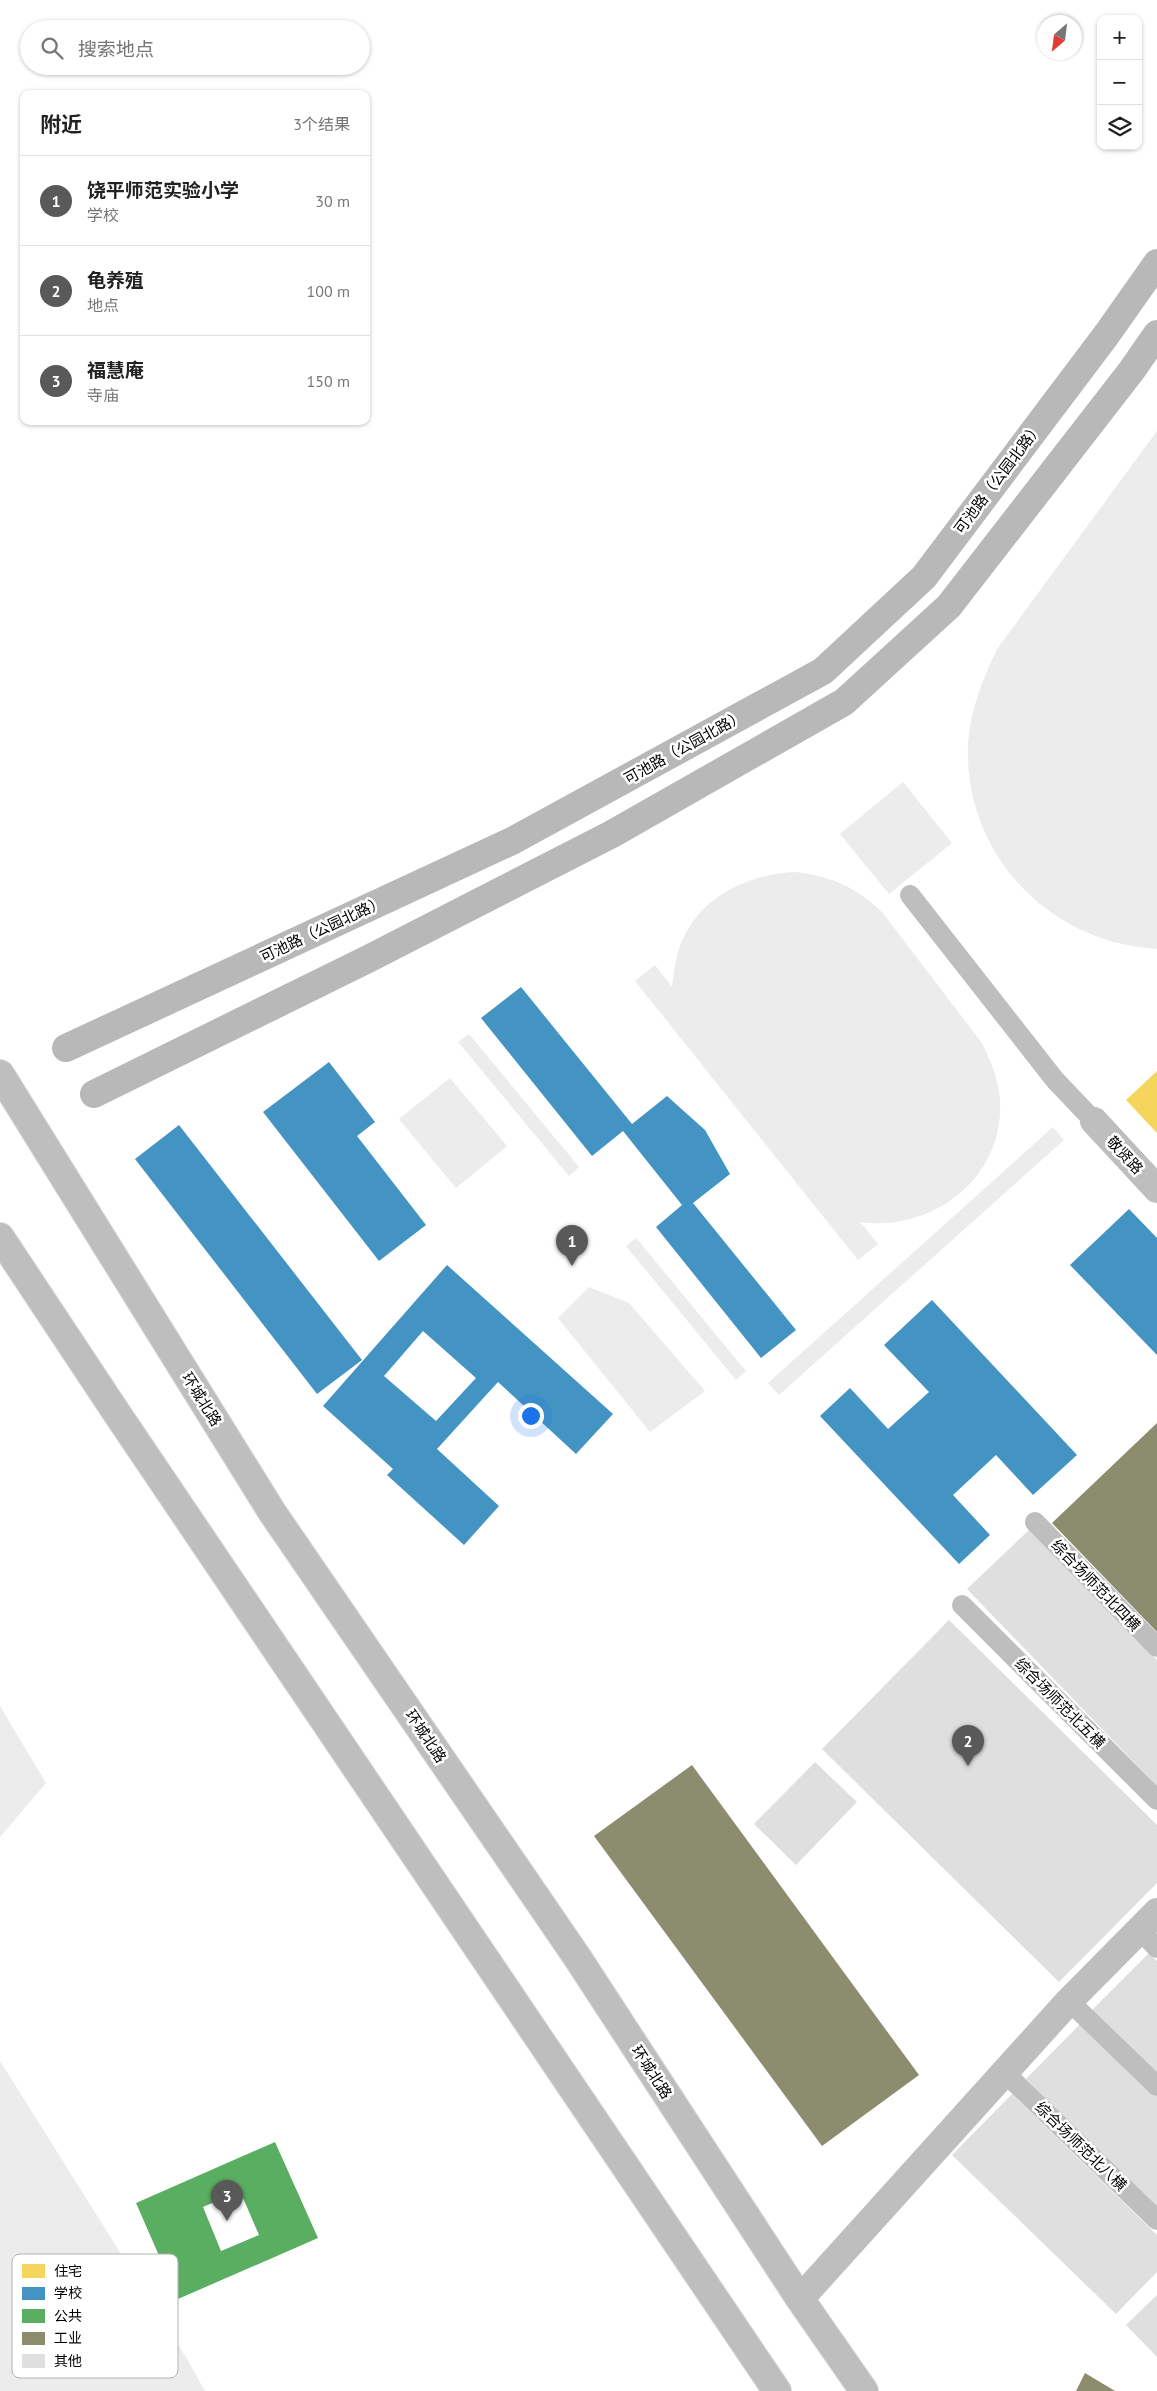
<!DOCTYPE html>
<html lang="zh">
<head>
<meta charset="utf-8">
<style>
  body { margin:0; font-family:"PT Sans","Noto Sans SC",sans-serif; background:#f2f2f2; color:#222 }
  .controls { position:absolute; right:15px; top:15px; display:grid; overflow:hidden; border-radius:10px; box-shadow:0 1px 4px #0004 }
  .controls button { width:45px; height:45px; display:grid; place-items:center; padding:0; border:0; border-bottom:1px solid #e0e0e0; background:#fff; color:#222; font:25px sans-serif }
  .compass { position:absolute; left:1037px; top:15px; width:45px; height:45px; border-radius:50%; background:#fff; box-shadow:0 1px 4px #0004; rotate:208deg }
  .you { position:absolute; left:530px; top:1415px; width:18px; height:18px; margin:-12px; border:4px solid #fff; border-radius:50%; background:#1a73e8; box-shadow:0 0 0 8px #1a73e833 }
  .badge { display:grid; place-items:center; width:32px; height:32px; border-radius:50%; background:#595959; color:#fff; font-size:16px; font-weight:700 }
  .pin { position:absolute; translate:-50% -41px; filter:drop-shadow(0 1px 2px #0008) }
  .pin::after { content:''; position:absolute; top:26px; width:18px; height:15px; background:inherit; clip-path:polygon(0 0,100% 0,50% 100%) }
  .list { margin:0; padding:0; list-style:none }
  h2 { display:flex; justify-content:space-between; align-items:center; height:65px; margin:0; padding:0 20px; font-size:21px }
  h2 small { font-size:16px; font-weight:400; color:#767676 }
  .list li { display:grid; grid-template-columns:32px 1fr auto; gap:15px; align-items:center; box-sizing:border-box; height:90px; padding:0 20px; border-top:1px solid #e0e0e0 }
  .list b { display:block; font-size:19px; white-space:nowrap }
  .list p { margin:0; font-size:16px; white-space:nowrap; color:#767676 }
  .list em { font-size:16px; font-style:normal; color:#767676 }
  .icon { flex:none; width:28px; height:28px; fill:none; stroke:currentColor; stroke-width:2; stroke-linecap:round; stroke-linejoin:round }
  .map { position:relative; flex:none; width:1157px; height:2391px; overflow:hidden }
  .search { position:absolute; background:#fff; box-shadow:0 1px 4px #0004; left:20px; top:20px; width:350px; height:55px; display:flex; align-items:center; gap:12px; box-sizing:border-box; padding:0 18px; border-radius:28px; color:#767676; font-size:19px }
  .panel { position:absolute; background:#fff; box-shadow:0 1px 4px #0004; left:20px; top:90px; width:350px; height:335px; border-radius:10px }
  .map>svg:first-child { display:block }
  .green { fill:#ececec }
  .homes { fill:#f6d55c }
  .schools { fill:#4393c3; fill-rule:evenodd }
  .public { fill:#5aae61; fill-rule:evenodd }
  .industry { fill:#8c8c6e }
  .building { fill:#dfdfdf }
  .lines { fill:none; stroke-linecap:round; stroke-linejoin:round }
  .primary-casing { stroke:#dbdbdb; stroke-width:30 }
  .service { stroke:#bebebe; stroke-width:20 }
  .minor { stroke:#bebebe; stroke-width:28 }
  .tertiary { stroke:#bebebe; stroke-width:28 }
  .secondary { stroke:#b8b8b8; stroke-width:28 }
  .primary { stroke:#bebebe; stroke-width:28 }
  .labels { text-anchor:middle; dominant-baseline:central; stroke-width:5; stroke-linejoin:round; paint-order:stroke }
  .street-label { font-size:15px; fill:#000; stroke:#fff }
  .key { fill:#fff; stroke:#b2b2b2; stroke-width:1 }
  .key-label { font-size:14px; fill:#000 }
</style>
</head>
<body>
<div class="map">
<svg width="1157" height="2391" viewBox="0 0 1157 2391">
  <rect width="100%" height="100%" fill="#fff"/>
  <g class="green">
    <path d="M1157,431V949C1048,943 963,853 968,743C970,710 983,679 997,649Z"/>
    <path d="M903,782L952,843L889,894L840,834Z"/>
    <path d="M796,872C833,877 854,886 882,912L982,1043C991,1062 999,1080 1000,1101C1004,1178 933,1232 860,1222L878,1244L858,1260L635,981L655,965L672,987C674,973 675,959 680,946C698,897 747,874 796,872Z"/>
    <path d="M469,1034L579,1167L569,1176L458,1042Z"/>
    <path d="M450,1078L507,1146L456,1188L399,1119Z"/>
    <path d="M1053,1127L1064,1140L779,1395L768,1383Z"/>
    <path d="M636,1238L746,1371L736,1380L626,1246Z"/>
    <path d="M589,1287L629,1303L705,1391L650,1432L558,1318Z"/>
    <path d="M0,1706L46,1783L0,1837Z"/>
    <path d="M0,2061L187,2359L205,2391H0Z"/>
  </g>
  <path class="homes" d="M1157,1071V1133L1126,1100Z"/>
  <g class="schools">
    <path d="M521,987L632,1124L667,1096L705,1130L730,1174L693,1203L796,1330L761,1358L656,1227L682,1205L623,1131L592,1156L481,1018Z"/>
    <path d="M329,1062L375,1122L357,1136L426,1225L379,1261L263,1112Z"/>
    <path d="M179,1125L362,1360L317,1394L135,1159Z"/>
    <path d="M1129,1209L1157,1238V1355L1070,1265Z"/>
    <path d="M447,1265L613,1414L576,1454L498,1382L437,1449L499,1506L464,1545L387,1475L393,1469L323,1406ZM423,1331L476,1378L436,1421L384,1376Z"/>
    <path d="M932,1300L1077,1455L1033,1495L996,1455L953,1495L990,1535L959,1564L820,1416L850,1388L888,1429L929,1392L884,1345Z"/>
  </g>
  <path class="public" d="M275,2142L318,2238L178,2299L136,2203ZM240,2191L259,2235L221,2251L203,2207Z"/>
  <g class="industry">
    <path d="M1157,1423V1632L1052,1523Z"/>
    <path d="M692,1765L919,2075L822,2146L594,1836Z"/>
    <path d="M1085,2373L1115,2391H1076Z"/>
  </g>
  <g class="building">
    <path d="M1030,1529L1157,1660V1786L967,1589Z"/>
    <path d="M949,1620L1157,1825V1883L1059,1982L822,1749Z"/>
    <path d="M815,1762L857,1802L796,1865L754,1824Z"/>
    <path d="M1149,1953L1157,1961V2075L1092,2010Z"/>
    <path d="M1083,2021L1157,2095V2209L1026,2079Z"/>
    <path d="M1012,2094L1157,2235V2272L1116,2314L952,2155Z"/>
    <path d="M1157,2295V2357L1126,2325Z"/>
  </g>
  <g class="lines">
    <g class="primary-casing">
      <g id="primary">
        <path d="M0,1074L272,1512L577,1957L800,2299L864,2391"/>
        <path d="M0,1237L116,1412L777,2391"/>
      </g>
    </g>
    <g class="service">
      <path d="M910,895L1055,1080L1094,1121"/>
      <path d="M1035,1522L1157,1647"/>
      <path d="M962,1605L1157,1800"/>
      <path d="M1139,1929L1157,1948"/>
      <path d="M1069,2001L1157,2086"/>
      <path d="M1004,2072L1157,2220"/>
    </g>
    <path class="minor" d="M800,2299L1069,2001L1157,1912"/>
    <path class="tertiary" d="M1094,1121L1157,1189"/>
    <g class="secondary">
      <path d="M66,1048L512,841L823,671L924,577L1107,334L1157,263"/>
      <path d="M94,1094L368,959L612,834L844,702L949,606L1132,370L1157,334"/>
    </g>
    <use href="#primary" class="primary"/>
  </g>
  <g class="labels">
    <g class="street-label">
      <text transform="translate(998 478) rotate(-53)">可池路（公园北路）</text>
      <text transform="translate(684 747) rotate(-29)">可池路（公园北路）</text>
      <text transform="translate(322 929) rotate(-25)">可池路（公园北路）</text>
      <text transform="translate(1125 1155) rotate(47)">敬贤路</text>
      <text transform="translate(202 1399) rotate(58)">环城北路</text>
      <text transform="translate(1096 1585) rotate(46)">综合场师范北四横</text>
      <text transform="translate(1060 1703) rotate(45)">综合场师范北五横</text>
      <text transform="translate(426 1736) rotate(56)">环城北路</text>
      <text transform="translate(652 2072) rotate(57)">环城北路</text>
      <text transform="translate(1081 2146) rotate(44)">综合场师范北八横</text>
    </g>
  </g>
  <rect x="12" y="2254" width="166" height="124" rx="8" class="key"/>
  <rect x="22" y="2264" width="23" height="14" fill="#f6d55c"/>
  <rect x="22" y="2287" width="23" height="13" fill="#4393c3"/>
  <rect x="22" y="2309" width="23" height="14" fill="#5aae61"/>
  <rect x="22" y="2332" width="23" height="13" fill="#8c8c6e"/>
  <rect x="22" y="2354" width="23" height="14" fill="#dfdfdf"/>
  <g class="key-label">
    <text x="54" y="2276">住宅</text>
    <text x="54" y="2298">学校</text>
    <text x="54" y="2321">公共</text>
    <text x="54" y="2343">工业</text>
    <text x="54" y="2366">其他</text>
  </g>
</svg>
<div class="controls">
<button>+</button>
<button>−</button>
<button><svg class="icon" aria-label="layers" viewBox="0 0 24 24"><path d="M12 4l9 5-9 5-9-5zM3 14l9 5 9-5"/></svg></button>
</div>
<svg class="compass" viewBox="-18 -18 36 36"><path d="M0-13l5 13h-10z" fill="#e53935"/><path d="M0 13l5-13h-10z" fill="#767676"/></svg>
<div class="you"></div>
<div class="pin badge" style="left:572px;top:1266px">1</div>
<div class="pin badge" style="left:968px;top:1766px">2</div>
<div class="pin badge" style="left:227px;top:2221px">3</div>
<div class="search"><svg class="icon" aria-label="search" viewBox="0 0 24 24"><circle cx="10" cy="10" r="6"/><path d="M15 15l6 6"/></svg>搜索地点</div>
<section class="panel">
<h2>附近<small>3个结果</small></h2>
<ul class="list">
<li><span class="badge">1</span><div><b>饶平师范实验小学</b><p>学校</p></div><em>30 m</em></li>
<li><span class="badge">2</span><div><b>龟养殖</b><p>地点</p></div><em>100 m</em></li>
<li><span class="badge">3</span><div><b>福慧庵</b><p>寺庙</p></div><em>150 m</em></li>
</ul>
</section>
</div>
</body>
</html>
